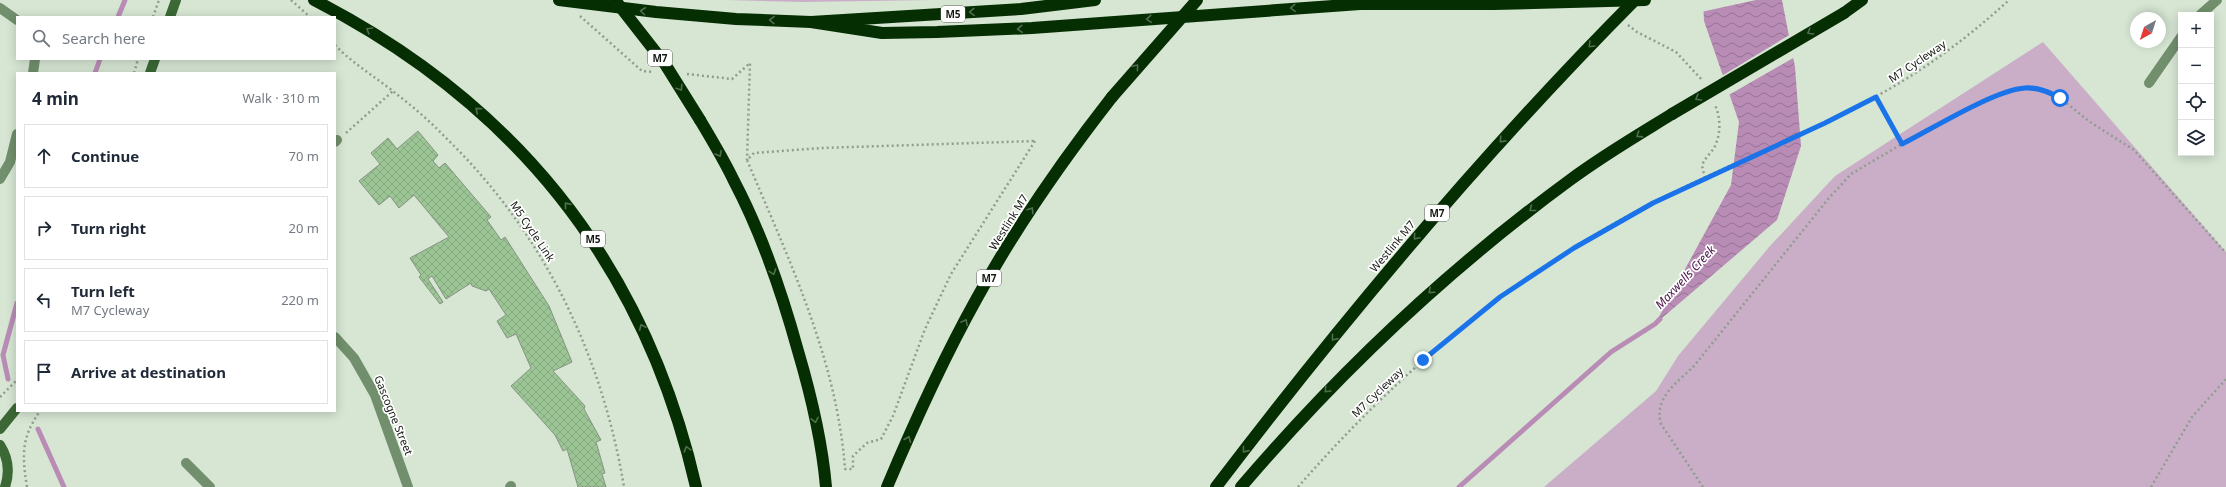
<!DOCTYPE html>
<html lang="en">
<head>
<meta charset="utf-8">
<style>
  body { margin:0; font-family:"Noto Sans",sans-serif; background:#f6f6f7; color:#1f2937 }
  .controls { position:absolute; right:12px; top:12px; display:grid; overflow:hidden; border-radius:0px; box-shadow:0 2px 10px #0003 }
  .controls button { width:36px; height:36px; display:grid; place-items:center; padding:0; border:0; border-bottom:1px solid #e0e1e3; background:#fff; color:#1f2937; font:20px sans-serif }
  .compass { position:absolute; left:2130px; top:12px; width:36px; height:36px; border-radius:50%; background:#fff; box-shadow:0 2px 10px #0003; rotate:219deg }
  .stop { position:absolute; width:12px; height:12px; margin:-9px; border:3px solid #1a73e8; border-radius:50%; background:#fff }
  .stop.end { background:#1a73e8; border-color:#fff; box-shadow:0 1px 4px #0008 }
  .list { margin:0; padding:0; list-style:none }
  h2 { display:flex; justify-content:space-between; align-items:center; height:52px; margin:0; padding:0 16px; font-size:17px }
  h2 small { font-size:13px; font-weight:400; color:#747a83 }
  .list li { display:grid; grid-template-columns:26px 1fr auto; gap:12px; align-items:center; box-sizing:border-box; height:64px; margin:0 8px 8px; padding:0 8px; border:1px solid #e0e1e3; border-radius:0px }
  .list b { display:block; font-size:15px; white-space:nowrap }
  .list p { margin:0; font-size:13px; white-space:nowrap; color:#747a83 }
  .list em { font-size:13px; font-style:normal; color:#747a83 }
  .icon { flex:none; width:22px; height:22px; fill:none; stroke:currentColor; stroke-width:2; stroke-linecap:round; stroke-linejoin:round }
  .map { position:relative; flex:none; width:2226px; height:487px; overflow:hidden }
  .search { position:absolute; background:#fff; box-shadow:0 2px 10px #0003; left:16px; top:16px; width:320px; height:44px; display:flex; align-items:center; gap:10px; box-sizing:border-box; padding:0 14px; border-radius:0px; color:#747a83; font-size:15px }
  .panel { position:absolute; background:#fff; box-shadow:0 2px 10px #0003; left:16px; top:72px; width:320px; height:340px; border-radius:0px }
  .map>svg:first-child { display:block }
  .green { fill:#caaec8 }
  .water { fill:url(#water-waves) }
  .pier { fill:#d6e6d3 }
  .lines { fill:none; stroke-linecap:round; stroke-linejoin:round }
  .stream { stroke:#b98cb6; stroke-width:5 }
  .building { fill:url(#building-cross-hatch); stroke:#869483 }
  .path { stroke:#909c8e; stroke-width:2.5; stroke-dasharray:2 3; stroke-linecap:butt }
  .minor { stroke:#718f6c; stroke-width:10 }
  .secondary { stroke:#3b6835; stroke-width:10 }
  .motorway { stroke:#062e03; stroke-width:12 }
  .motorway-bridge { stroke:#062e03; stroke-width:12 }
  .oneway { stroke:#516d4f }
  .route { stroke:#1a73e8; stroke-width:5 }
  .labels { text-anchor:middle; dominant-baseline:central; stroke-width:3.5; stroke-linejoin:round; paint-order:stroke }
  .shield { fill:#fff; stroke:#5a5e5a; stroke-width:1 }
  .shield-label { font-size:10px; font-weight:bold; fill:#141913 }
  .street-label { font-size:11px; fill:#141913; stroke:#fff }
  .water-label { font-size:12px; font-style:italic; fill:#481247; stroke:#fff }
</style>
</head>
<body>
<div class="map">
<svg width="2226" height="487" viewBox="0 0 2226 487">
  <defs>
    <pattern id="water-waves" width="16" height="10" patternUnits="userSpaceOnUse"><rect width="16" height="10" fill="#b98cb6"/><path d="M0 5q4-4 8 0t8 0" fill="none" stroke="#957293"/></pattern>
    <pattern id="building-cross-hatch" width="8" height="8" patternUnits="userSpaceOnUse"><rect width="8" height="8" fill="#9cc596"/><path d="M0 0l8 8M0 8l8-8" fill="none" stroke="#86a980"/></pattern>
  </defs>
  <rect width="100%" height="100%" fill="#d6e6d3"/>
  <g class="green">
    <path d="M727,0H933L803,2Z"/>
    <path d="M2043,42L2226,252V487H1544L1656,391L1678,356L1770,246L1835,176Z"/>
  </g>
  <path class="water" d="M1703,0H1782L1795,67L1801,146L1777,220L1655,324L1731,185L1739,122L1704,21Z"/>
  <g class="pier">
    <path d="M1701,0H1756L1701,12Z"/>
    <path d="M1791,34L1795,57L1727,96L1720,77Z"/>
  </g>
  <g class="lines">
    <g class="stream">
      <path d="M118,17L125,0"/>
      <path d="M95,73L100,59"/>
      <path d="M8,379L3,355L17,303"/>
      <path d="M38,429L64,487"/>
      <path d="M1459,487L1611,352L1655,324L1660,319"/>
    </g>
  </g>
  <path class="building" d="M418,131L438,155L433,161L439,168L445,163L491,217L487,220L501,240L505,237L549,306L572,362L553,371L585,406L584,409L601,440L596,442L605,473L602,474L606,487H578L567,449L563,451L555,435L511,386L531,368L516,334L507,338L497,321L506,315L489,289L486,291L472,286L471,283L446,299L432,276L428,279L443,302L440,304L419,277L421,275L410,258L449,237L414,195L399,208L390,196L379,205L359,181L380,164L371,153L388,138L397,149Z"/>
  <g class="lines">
    <g class="path">
      <path d="M291,0L310,17"/>
      <path d="M580,16L642,71L654,72"/>
      <path d="M153,17L159,0"/>
      <path d="M1628,25L1637,32L1676,52L1703,81"/>
      <path d="M335,45C352,63 374,76 394,92C412,106 430,121 446,138C543,232 602,354 624,487"/>
      <path d="M134,73L138,59"/>
      <path d="M687,74L732,79L750,63L747,160"/>
      <path d="M1876,97L1902,144"/>
      <path d="M346,133L393,91"/>
      <path d="M1035,141L951,274L925,329L893,416L881,439L867,443L853,456V469H845C837,360 789,260 747,160L754,153L822,148Z"/>
      <path d="M1705,178L1702,166C1704,159 1710,154 1714,148C1721,135 1721,118 1715,105"/>
      <path d="M0,397L17,380"/>
      <path d="M27,487C22,455 21,438 40,411"/>
      <path d="M1298,487C1399,371 1517,272 1654,202C1727,165 1803,136 1875,97C1923,71 1969,37 2009,0"/>
      <path d="M1703,487L1661,424C1653,398 1678,382 1694,366L1829,198L1851,174L1902,144L1968,110L2004,93L2018,89L2037,88L2060,98L2090,122L2134,150L2226,253"/>
      <path d="M2151,487L2192,417L2226,379"/>
    </g>
    <g class="minor">
      <path d="M0,8L17,20"/>
      <path d="M2200,15L2217,0"/>
      <path d="M33,73L35,59"/>
      <path d="M2149,83L2181,37"/>
      <path d="M335,142L337,140"/>
      <path d="M0,179L10,162L17,134"/>
      <path d="M335,337L354,358L375,395L408,487"/>
      <path d="M186,463L210,487"/>
      <path d="M510,487L511,486"/>
    </g>
    <g class="secondary">
      <path d="M170,17L176,0"/>
      <path d="M150,73L155,59"/>
      <path d="M0,429L17,408"/>
      <path d="M0,445C9,459 10,472 5,487"/>
    </g>
    <g class="motorway">
      <path d="M314,0C517,104 645,265 696,487"/>
      <path d="M559,0L656,12L736,19L811,22L1021,9L1095,0"/>
      <path d="M1844,13L1862,0"/>
      <path d="M811,22L882,33L937,32L1032,28L1360,4H1494"/>
      <path d="M700,120C712,140 724,160 734,181C762,234 782,293 798,351C811,395 822,441 826,487"/>
      <path d="M887,487C914,423 943,359 977,298C1016,227 1062,161 1112,97"/>
      <path d="M1216,487C1346,316 1484,152 1635,0"/>
      <path d="M1241,487C1340,371 1447,270 1570,180C1602,156 1638,135 1672,114"/>
    </g>
    <g class="motorway-bridge">
      <path d="M615,0L665,64L700,120"/>
      <path d="M1494,4L1645,0"/>
      <path d="M1112,97L1197,0"/>
      <path d="M1672,114L1844,13"/>
    </g>
  </g>
  <defs><path id="oneway-chevron" d="M-2-3.5L2.5 0L-2 3.5" fill="none" stroke-width="1.6" stroke-linecap="round" stroke-linejoin="round"/></defs>
  <g class="oneway">
    <use href="#oneway-chevron" transform="translate(1293 8) rotate(176)"/>
    <use href="#oneway-chevron" transform="translate(643 11) rotate(-173)"/>
    <use href="#oneway-chevron" transform="translate(972 12) rotate(176)"/>
    <use href="#oneway-chevron" transform="translate(1149 19) rotate(176)"/>
    <use href="#oneway-chevron" transform="translate(772 20) rotate(-178)"/>
    <use href="#oneway-chevron" transform="translate(1020 29) rotate(177)"/>
    <use href="#oneway-chevron" transform="translate(369 30) rotate(-149)"/>
    <use href="#oneway-chevron" transform="translate(1810 32) rotate(149)"/>
    <use href="#oneway-chevron" transform="translate(1591 45) rotate(135)"/>
    <use href="#oneway-chevron" transform="translate(1136 67) rotate(-50)"/>
    <use href="#oneway-chevron" transform="translate(680 88) rotate(57)"/>
    <use href="#oneway-chevron" transform="translate(1698 98) rotate(150)"/>
    <use href="#oneway-chevron" transform="translate(478 110) rotate(-138)"/>
    <use href="#oneway-chevron" transform="translate(1639 135) rotate(147)"/>
    <use href="#oneway-chevron" transform="translate(1502 140) rotate(132)"/>
    <use href="#oneway-chevron" transform="translate(719 154) rotate(61)"/>
    <use href="#oneway-chevron" transform="translate(567 205) rotate(-129)"/>
    <use href="#oneway-chevron" transform="translate(1532 209) rotate(142)"/>
    <use href="#oneway-chevron" transform="translate(1031 210) rotate(-57)"/>
    <use href="#oneway-chevron" transform="translate(1416 237) rotate(131)"/>
    <use href="#oneway-chevron" transform="translate(773 272) rotate(70)"/>
    <use href="#oneway-chevron" transform="translate(1431 291) rotate(138)"/>
    <use href="#oneway-chevron" transform="translate(965 322) rotate(-62)"/>
    <use href="#oneway-chevron" transform="translate(642 327) rotate(-115)"/>
    <use href="#oneway-chevron" transform="translate(1334 338) rotate(129)"/>
    <use href="#oneway-chevron" transform="translate(1327 390) rotate(134)"/>
    <use href="#oneway-chevron" transform="translate(815 420) rotate(78)"/>
    <use href="#oneway-chevron" transform="translate(908 439) rotate(-67)"/>
    <use href="#oneway-chevron" transform="translate(687 449) rotate(-106)"/>
    <use href="#oneway-chevron" transform="translate(1245 450) rotate(129)"/>
  </g>
  <g class="lines">
    <path class="route" d="M1423,360L1500,297L1574,248L1653,203L1825,123L1876,97L1902,144C1932,129 1994,90 2025,88C2038,87 2049,92 2060,98"/>
  </g>
  <g class="labels">
    <g class="shield">
      <rect x="941" y="6" width="24" height="16" rx="3"/>
      <rect x="648" y="50" width="24" height="16" rx="3"/>
      <rect x="1425" y="205" width="24" height="16" rx="3"/>
      <rect x="581" y="231" width="24" height="16" rx="3"/>
      <rect x="977" y="270" width="24" height="16" rx="3"/>
    </g>
    <g class="shield-label">
      <text x="953" y="14">M5</text>
      <text x="660" y="58">M7</text>
      <text x="1437" y="213">M7</text>
      <text x="593" y="239">M5</text>
      <text x="989" y="278">M7</text>
    </g>
    <g class="street-label">
      <text transform="translate(1917 61) rotate(-34)">M7 Cycleway</text>
      <text transform="translate(1008 222) rotate(-58)">Westlink M7</text>
      <text transform="translate(533 231) rotate(56)">M5 Cycle Link</text>
      <text transform="translate(1392 246) rotate(-50)">Westlink M7</text>
      <text transform="translate(1377 392) rotate(-44)">M7 Cycleway</text>
      <text transform="translate(394 415) rotate(68)">Gascogne Street</text>
    </g>
    <g class="water-label">
      <text transform="translate(1685 277) rotate(-47)">Maxwells Creek</text>
    </g>
  </g>
</svg>
<div class="controls">
<button>+</button>
<button>−</button>
<button><svg class="icon" aria-label="locate" viewBox="0 0 24 24"><circle cx="12" cy="12" r="6"/><path d="M12 2v4M12 18v4M2 12h4M18 12h4"/></svg></button>
<button><svg class="icon" aria-label="layers" viewBox="0 0 24 24"><path d="M12 4l9 5-9 5-9-5zM3 14l9 5 9-5"/></svg></button>
</div>
<svg class="compass" viewBox="-18 -18 36 36"><path d="M0-13l5 13h-10z" fill="#e53935"/><path d="M0 13l5-13h-10z" fill="#747a83"/></svg>
<div class="stop" style="left:2060px;top:98px"></div>
<div class="stop end" style="left:1423px;top:360px"></div>
<div class="search"><svg class="icon" aria-label="search" viewBox="0 0 24 24"><circle cx="10" cy="10" r="6"/><path d="M15 15l6 6"/></svg>Search here</div>
<section class="panel">
<h2>4 min<small>Walk · 310 m</small></h2>
<ul class="list">
<li><svg class="icon" aria-label="ahead" viewBox="0 0 24 24"><path d="M12 20V5M6 11l6-6 6 6"/></svg><div><b>Continue</b></div><em>70 m</em></li>
<li><svg class="icon" aria-label="right" viewBox="0 0 24 24"><path d="M7 20v-9h11M14 6l5 5-5 5"/></svg><div><b>Turn right</b></div><em>20 m</em></li>
<li><svg class="icon" aria-label="left" viewBox="0 0 24 24"><path d="M17 20v-9H6M10 6l-5 5 5 5"/></svg><div><b>Turn left</b><p>M7 Cycleway</p></div><em>220 m</em></li>
<li><svg class="icon" aria-label="arrive" viewBox="0 0 24 24"><path d="M6 21V4h12l-3 4 3 4H6"/></svg><div><b>Arrive at destination</b></div></li>
</ul>
</section>
</div>
</body>
</html>
